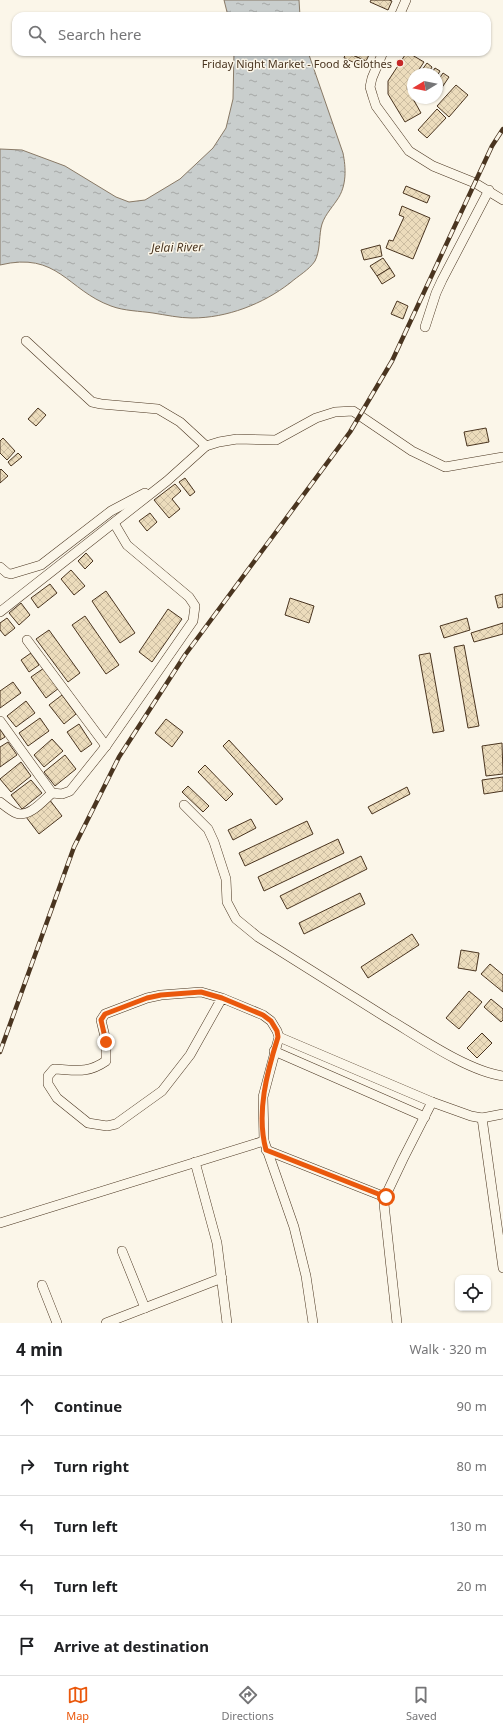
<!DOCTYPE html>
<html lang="en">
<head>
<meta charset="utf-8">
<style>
  body { margin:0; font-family:"Noto Sans",sans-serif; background:#f2f2f2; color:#202124 }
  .controls { position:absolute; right:12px; bottom:12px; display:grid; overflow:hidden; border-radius:8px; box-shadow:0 1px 3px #0004 }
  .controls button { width:36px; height:36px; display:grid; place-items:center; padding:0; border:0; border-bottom:1px solid #e0e0e0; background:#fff; color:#202124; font:20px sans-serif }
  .compass { position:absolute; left:407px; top:68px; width:36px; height:36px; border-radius:50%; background:#fff; box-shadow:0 1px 3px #0004; rotate:260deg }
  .stop { position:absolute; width:12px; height:12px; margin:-9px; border:3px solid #ea580c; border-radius:50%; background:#fff }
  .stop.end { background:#ea580c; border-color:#fff; box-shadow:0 1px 4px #0008 }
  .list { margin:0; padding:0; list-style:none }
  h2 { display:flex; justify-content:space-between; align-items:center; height:52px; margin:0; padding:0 16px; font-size:17px }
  h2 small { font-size:13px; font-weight:400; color:#757577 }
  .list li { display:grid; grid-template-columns:26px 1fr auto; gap:12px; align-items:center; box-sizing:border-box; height:60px; padding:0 16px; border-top:1px solid #e0e0e0 }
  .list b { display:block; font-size:15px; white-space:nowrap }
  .list em { font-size:13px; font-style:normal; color:#757577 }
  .icon { flex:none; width:22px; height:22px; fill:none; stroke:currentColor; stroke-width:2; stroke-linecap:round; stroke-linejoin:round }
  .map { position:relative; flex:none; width:503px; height:1323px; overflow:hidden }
  .search { position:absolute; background:#fff; box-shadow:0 1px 3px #0004; left:12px; right:12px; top:12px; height:44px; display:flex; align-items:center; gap:10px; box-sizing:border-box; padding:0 14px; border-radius:12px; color:#757577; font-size:15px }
  .sheet { height:352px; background:#fff }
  nav { display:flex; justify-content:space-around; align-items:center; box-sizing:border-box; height:56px; border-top:1px solid #e0e0e0; background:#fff; font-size:11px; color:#757577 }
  nav a { display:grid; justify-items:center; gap:2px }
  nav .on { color:#ea580c }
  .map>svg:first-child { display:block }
  .water { fill:url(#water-ripples); stroke:#887966 }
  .building { fill:url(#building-cross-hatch); stroke:#4a3520 }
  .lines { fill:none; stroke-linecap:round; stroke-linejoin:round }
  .minor-casing { stroke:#4a3520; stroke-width:10 }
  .minor { stroke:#fbf6e9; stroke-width:9 }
  .rail-casing { stroke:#4a3520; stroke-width:4.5 }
  .rail { stroke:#fbf6e9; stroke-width:3; stroke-dasharray:9; stroke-linecap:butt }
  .route { stroke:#ea580c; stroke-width:5 }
  .poi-dot { fill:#c62828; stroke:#fbf6e9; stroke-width:1.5 }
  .labels { text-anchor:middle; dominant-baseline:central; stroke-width:3; stroke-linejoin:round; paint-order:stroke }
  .poi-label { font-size:11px; fill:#4a3520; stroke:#fbf6e9; text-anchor:end }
  .water-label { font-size:12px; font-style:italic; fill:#4a3520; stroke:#fbf6e9 }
</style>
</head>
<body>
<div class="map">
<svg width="503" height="1323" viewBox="0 0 503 1323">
  <defs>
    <pattern id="water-ripples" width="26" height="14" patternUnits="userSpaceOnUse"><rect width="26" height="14" fill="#c9cecd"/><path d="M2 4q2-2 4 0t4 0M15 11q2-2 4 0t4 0" fill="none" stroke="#a5a8a6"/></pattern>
    <pattern id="building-cross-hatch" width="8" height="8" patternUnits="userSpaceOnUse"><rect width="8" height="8" fill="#ecdcbc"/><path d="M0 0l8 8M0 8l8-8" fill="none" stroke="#ccbda1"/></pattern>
  </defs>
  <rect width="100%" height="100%" fill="#fbf6e9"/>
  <g class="water">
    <path d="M224,0H299L300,16H228Z"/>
    <path d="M234,52H308L343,153C346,168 347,186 337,200C331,209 323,217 321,228C319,239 320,251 315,261C309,270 298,276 290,283C263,304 227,318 192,318C179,318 166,315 153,313C140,311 124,311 111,306C67,290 58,251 0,265V149L22,150L65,166L116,197L129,202L145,200L180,179L213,148L226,128L233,99Z"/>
  </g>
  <g class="building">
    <path d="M371,0H389L392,1L388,10L370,2Z"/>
    <path d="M346,52L366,61L364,67L344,58Z"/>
    <path d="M346,52H361L369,55L366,61Z"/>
    <path d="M407,52L424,62L416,74H413V78L407,88L421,113L405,122L388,94V81Z"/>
    <path d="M427,63L432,67L428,74H419Z"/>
    <path d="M435,68L440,71L437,76V74H431Z"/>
    <path d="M443,73L449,77L437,95V82Z"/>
    <path d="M456,85L468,95L449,117L437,106Z"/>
    <path d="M437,109L446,118L427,138L418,130Z"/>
    <path d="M406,186L430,196L427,203L403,193Z"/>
    <path d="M402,206L430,218L413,259L386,248L389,240L393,241L404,217L399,215Z"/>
    <path d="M380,245L382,256L364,260L361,250Z"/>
    <path d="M383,258L390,268L377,276L370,266Z"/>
    <path d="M390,268L395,276L382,284L377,276Z"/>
    <path d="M397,301L408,306L403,319L391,314Z"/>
    <path d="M38,408L46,415L36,426L28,419Z"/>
    <path d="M486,428L489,442L467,446L464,432Z"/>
    <path d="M3,438L15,451L7,460L0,453V441Z"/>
    <path d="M18,453L22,457L11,466L8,462Z"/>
    <path d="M1,469L8,476L0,483V470Z"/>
    <path d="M185,478L195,492L190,496L179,482Z"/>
    <path d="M175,484L181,491L172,499L180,509L169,518L154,500Z"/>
    <path d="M150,513L157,522L147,531L139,521Z"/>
    <path d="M86,553L93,561L85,569L78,561Z"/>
    <path d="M71,570L85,586L74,595L61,579Z"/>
    <path d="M50,584L57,593L38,608L31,598Z"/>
    <path d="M106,591L135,633L120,643L92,601Z"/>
    <path d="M503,594V607L498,608L495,596Z"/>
    <path d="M290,598L314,606L309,623L285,615Z"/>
    <path d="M21,603L30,615L19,625L9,613Z"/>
    <path d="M168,609L182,619L152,662L139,652Z"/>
    <path d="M85,616L119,665L106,674L72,625Z"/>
    <path d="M7,618L15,628L5,636L0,630V623Z"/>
    <path d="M467,618L470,630L444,638L440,626Z"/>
    <path d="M503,623V634L474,642L471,633Z"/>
    <path d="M49,630L80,673L68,682L36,639Z"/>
    <path d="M464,645L479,726L468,728L454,647Z"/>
    <path d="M31,653L39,665L29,672L21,660Z"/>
    <path d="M430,653L444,731L433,733L419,655Z"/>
    <path d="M44,668L59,688L46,698L31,677Z"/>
    <path d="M13,682L21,693L0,708V691Z"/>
    <path d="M62,695L76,714L64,724L49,705Z"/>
    <path d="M26,701L35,713L16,727L7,716Z"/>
    <path d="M40,718L49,731L28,746L19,733Z"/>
    <path d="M166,719L183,732L172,747L155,733Z"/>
    <path d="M79,724L92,744L81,752L67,732Z"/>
    <path d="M0,729L5,737L0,740Z"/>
    <path d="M52,739L63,751L44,767L34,755Z"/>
    <path d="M229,740L283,799L276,805L223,746Z"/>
    <path d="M8,742L17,755L0,767V747Z"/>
    <path d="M502,743L503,774L486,776L482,746Z"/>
    <path d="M65,755L76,769L55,786L44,772Z"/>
    <path d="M21,762L31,776L11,792L0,779Z"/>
    <path d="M205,765L233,794L226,801L198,772Z"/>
    <path d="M503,777V791L484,794L482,780Z"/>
    <path d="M31,780L42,793L22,809L11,795Z"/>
    <path d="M188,786L209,806L203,812L182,792Z"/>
    <path d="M407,787L410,794L372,814L368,807Z"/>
    <path d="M49,799L62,816L39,834L26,817Z"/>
    <path d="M251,819L256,828L233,840L228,830Z"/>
    <path d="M307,821L313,834L245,866L239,853Z"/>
    <path d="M338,839L344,853L264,891L258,877Z"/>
    <path d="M361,856L367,869L287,909L280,896Z"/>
    <path d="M360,893L365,904L304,934L299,923Z"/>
    <path d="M412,934L419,945L368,978L361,967Z"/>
    <path d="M461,950L479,953L476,971L458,968Z"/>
    <path d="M490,964L503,975V992L481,974Z"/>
    <path d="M469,991L482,1002L459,1029L446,1018Z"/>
    <path d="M491,999L503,1009V1020L501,1022L484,1007Z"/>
    <path d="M482,1033L492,1043L477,1058L467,1048Z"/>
  </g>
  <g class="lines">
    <g class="minor-casing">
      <g id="minor">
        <path d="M399,16L406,0"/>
        <path d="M383,52L372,78L370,87L373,97L376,106L409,151L433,166L475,183L503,200"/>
        <path d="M425,327L436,293L442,280L489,190"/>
        <path d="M26,341L92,402L101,404L158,409L180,422L206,446"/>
        <path d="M0,567L7,573L11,574L41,565L111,511L145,493"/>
        <path d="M0,612L167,481L206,446L219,442L237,439L276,440L316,418L335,412L353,411L412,451L445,467L503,457"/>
        <path d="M27,640L106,746"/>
        <path d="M0,721L52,793L62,794L70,791L106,746L193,621L195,606L189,597L127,545L114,523"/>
        <path d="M0,802C5,806 11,811 16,813C29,818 43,801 52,793"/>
        <path d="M184,805L208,829L214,842L226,879L227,902L236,919L258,937C301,964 344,991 387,1018C419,1037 467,1071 503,1076"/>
        <path d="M222,998L190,1055L162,1091L116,1124L107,1126L88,1123L57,1098L48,1084V1076L54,1069C76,1070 87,1074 106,1061V1041L101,1020L105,1014L147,998L161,995L201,992L222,998L263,1015L271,1021L277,1031L279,1037L263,1097L264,1141L294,1227L306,1276L313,1323"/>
        <path d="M279,1037L432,1102L471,1116L482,1118L503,1114"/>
        <path d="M274,1051L425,1117"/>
        <path d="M482,1118L503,1268"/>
        <path d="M266,1150L385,1197"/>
        <path d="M195,1162L217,1243L227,1323"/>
        <path d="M0,1223L264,1141"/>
        <path d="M122,1251L145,1308"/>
        <path d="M42,1285L57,1323"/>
        <path d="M106,1323L222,1278"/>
        <path d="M397,1323L384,1204L385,1197L403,1159L432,1102"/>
      </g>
    </g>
    <use href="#minor" class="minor"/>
    <g class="rail-casing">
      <path id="rail" d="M0,1052L74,847L119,757L185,655L350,432L392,361L492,146L503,129"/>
    </g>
    <use href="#rail" class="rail"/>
  </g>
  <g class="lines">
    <path class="route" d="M106,1042L101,1020L105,1014L147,998L161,995L201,992L222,998L263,1015L271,1021L277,1031L278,1037C267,1072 256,1113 266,1150L386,1197"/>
  </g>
  <circle class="poi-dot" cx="400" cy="63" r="4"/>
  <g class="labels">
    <g class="poi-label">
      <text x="392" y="63">Friday Night Market - Food &amp; Clothes</text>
    </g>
    <g class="water-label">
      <text transform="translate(177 247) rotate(-1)">Jelai River</text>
    </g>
  </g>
</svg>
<div class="controls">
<button><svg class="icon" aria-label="locate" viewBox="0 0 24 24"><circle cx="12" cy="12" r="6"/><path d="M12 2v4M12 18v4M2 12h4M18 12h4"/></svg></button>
</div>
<svg class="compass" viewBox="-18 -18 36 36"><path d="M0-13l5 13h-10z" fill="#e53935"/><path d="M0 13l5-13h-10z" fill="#757577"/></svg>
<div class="stop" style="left:386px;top:1197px"></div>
<div class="stop end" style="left:106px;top:1042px"></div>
<div class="search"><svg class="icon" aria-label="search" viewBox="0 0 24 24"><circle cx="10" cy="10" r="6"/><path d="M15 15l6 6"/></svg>Search here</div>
</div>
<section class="sheet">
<h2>4 min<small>Walk · 320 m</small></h2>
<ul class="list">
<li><svg class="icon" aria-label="ahead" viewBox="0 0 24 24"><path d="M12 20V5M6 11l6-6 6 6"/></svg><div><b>Continue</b></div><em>90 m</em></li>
<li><svg class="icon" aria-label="right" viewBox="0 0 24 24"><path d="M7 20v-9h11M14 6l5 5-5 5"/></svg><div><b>Turn right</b></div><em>80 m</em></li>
<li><svg class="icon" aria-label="left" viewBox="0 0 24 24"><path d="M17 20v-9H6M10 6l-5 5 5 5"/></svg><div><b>Turn left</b></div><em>130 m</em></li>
<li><svg class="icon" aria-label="left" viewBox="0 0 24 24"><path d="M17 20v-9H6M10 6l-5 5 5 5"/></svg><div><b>Turn left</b></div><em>20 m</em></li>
<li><svg class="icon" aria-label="arrive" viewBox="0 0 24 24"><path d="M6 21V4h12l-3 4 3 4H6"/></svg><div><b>Arrive at destination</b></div></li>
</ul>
</section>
<nav>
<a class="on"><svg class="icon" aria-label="map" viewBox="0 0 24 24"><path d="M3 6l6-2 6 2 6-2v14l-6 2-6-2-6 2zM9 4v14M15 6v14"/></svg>Map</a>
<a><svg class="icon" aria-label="directions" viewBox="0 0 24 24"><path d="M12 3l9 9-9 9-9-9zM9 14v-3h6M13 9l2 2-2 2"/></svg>Directions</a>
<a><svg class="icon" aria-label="saved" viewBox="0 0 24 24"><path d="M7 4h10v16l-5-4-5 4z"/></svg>Saved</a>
</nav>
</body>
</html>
